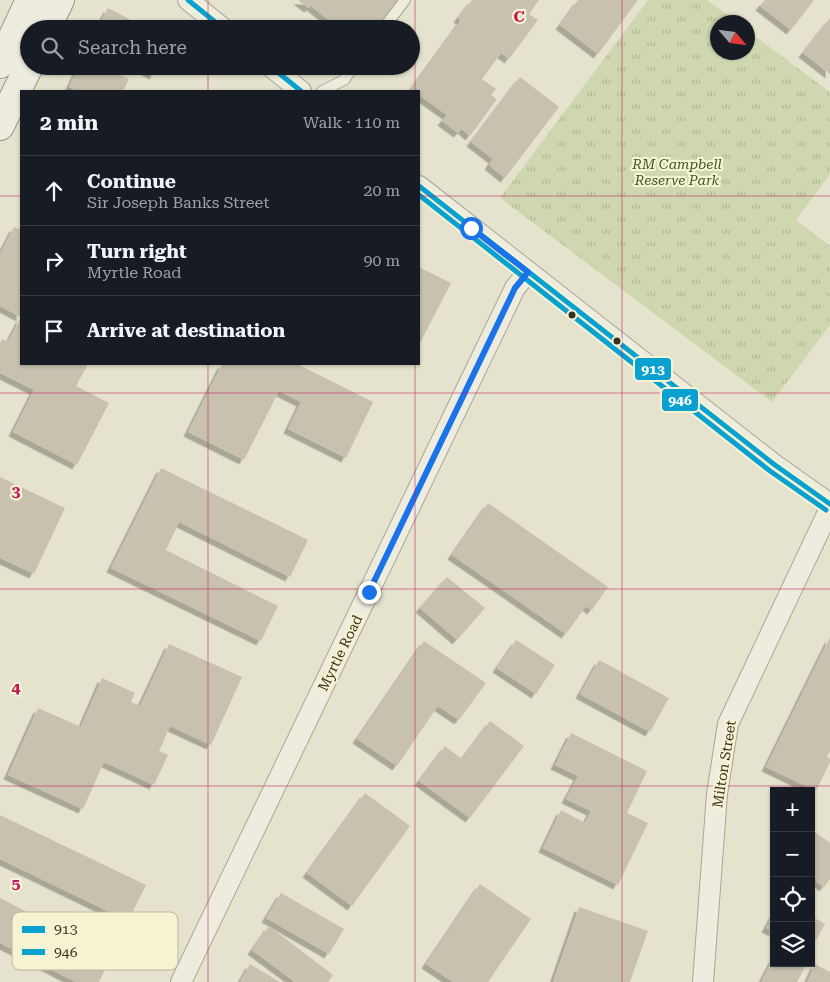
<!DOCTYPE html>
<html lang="en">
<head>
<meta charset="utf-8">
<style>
  body { margin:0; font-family:"Roboto Serif",serif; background:#242831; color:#f1f3f6 }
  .controls { position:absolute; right:15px; bottom:15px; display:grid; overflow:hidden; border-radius:0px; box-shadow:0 1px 4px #0004 }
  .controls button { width:45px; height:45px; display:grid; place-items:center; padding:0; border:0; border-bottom:1px solid #363941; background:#171b24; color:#f1f3f6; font:25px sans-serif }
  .compass { position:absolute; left:710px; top:15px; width:45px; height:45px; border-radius:50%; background:#171b24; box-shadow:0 1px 4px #0004; rotate:118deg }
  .stop { position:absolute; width:15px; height:15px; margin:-11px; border:4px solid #1a73e8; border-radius:50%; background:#fff }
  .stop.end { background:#1a73e8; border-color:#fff; box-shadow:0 1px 5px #0008 }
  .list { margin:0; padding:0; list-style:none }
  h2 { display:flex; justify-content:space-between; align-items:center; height:65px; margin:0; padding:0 20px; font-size:21px }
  h2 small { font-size:16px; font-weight:400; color:#9ea1a6 }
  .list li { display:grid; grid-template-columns:32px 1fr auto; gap:15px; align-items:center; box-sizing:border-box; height:70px; padding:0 20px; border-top:1px solid #363941 }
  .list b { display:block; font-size:19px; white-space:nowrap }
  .list p { margin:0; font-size:16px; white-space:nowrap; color:#9ea1a6 }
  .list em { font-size:16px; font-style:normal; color:#9ea1a6 }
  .icon { flex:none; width:28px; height:28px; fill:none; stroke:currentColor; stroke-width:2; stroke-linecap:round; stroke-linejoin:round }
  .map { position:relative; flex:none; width:830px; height:982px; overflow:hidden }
  .search { position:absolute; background:#171b24; box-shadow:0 1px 4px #0004; left:20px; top:20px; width:400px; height:55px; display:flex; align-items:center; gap:12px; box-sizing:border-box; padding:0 18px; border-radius:28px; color:#9ea1a6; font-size:19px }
  .panel { position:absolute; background:#171b24; box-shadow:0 1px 4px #0004; left:20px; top:90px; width:400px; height:275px; border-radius:0px }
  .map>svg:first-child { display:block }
  .park { fill:url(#park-tufts) }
  .building { fill:#c8c1ae; filter:url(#shadow) }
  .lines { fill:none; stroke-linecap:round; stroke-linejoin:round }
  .lane-casing { stroke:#aaa696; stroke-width:12 }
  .street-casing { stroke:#aaa696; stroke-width:22 }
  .secondary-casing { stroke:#9a9686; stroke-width:30 }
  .lane { stroke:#edecde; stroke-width:10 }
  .street { stroke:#edecde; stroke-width:20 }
  .secondary { stroke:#edecde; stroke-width:28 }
  .bus-1-casing { stroke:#f6f3d3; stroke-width:9 }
  .bus-2-casing { stroke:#f6f3d3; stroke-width:9 }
  .bus-1 { stroke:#09a1d0; stroke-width:5 }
  .bus-2 { stroke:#09a1d0; stroke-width:5 }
  .route { stroke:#1a73e8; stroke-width:6 }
  .grid { fill:none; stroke:#c2185b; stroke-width:1; stroke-opacity:0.55 }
  .bus-dot { fill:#39301e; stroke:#f6f3d3; stroke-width:2 }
  .labels { text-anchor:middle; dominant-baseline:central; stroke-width:4.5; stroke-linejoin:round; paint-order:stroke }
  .park-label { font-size:14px; font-style:italic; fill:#3f5624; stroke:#f6f3d3 }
  .street-label { font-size:14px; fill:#39301e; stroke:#f6f3d3 }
  .key { fill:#f6f3d3; stroke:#bdb89d; stroke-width:1 }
  .key-label { font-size:14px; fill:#39301e }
  .grid-label { font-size:16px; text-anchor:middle; font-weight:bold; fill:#c2185b; stroke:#f6f3d3; stroke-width:4.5; stroke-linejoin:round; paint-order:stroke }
  .line-badge { stroke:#f6f3d3; stroke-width:2 }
  .badge-label { font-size:14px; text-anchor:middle; font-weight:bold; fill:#fff }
</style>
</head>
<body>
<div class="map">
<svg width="830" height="982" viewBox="0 0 830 982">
  <defs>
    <pattern id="park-tufts" width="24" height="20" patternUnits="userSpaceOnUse" patternTransform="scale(1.25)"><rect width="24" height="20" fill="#ced7af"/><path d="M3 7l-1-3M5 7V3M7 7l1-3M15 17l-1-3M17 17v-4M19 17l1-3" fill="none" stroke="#b2b996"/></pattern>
    <filter id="shadow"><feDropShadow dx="-4.5" dy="4.5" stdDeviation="0" flood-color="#0004"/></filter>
  </defs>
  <rect width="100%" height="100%" fill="#e5e3cd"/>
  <path class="park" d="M648,0H707L737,22H718V52H748V31L830,92V174L796,220L830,246V325L772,402L500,198Z"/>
  <g class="building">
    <path d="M298,0H410L388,29H378L369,22L364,29H340L311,6L309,8Z"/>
    <path d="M472,0H539L529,14L538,20L509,59L501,53L482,79L496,89L491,95L497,99L470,136L462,129L458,133L442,121L447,115L419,95V91H414L411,89L461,20L458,18Z"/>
    <path d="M578,0H638L598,54L560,25Z"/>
    <path d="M765,0H814L791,30L760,6Z"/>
    <path d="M108,8L148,29H97Z"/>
    <path d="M830,18V74L803,53Z"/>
    <path d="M79,66H102L129,79L123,91H78L69,87Z"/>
    <path d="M137,66H158L154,75Z"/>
    <path d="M520,77L559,107L505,178L489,165L493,159L471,142Z"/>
    <path d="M14,227L21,230V364H88L76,386L109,403L77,465L13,432L34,390L0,373V344L2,339L8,342L21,317L0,306V254Z"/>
    <path d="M419,267L451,283L419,345Z"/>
    <path d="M222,364H297L373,402L346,458L288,429L301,402L279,391L244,460L188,432Z"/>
    <path d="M161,468L308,540L290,577L179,522L166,550L278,606L261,641L111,568Z"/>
    <path d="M0,477L65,508L34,574L0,558Z"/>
    <path d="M488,503L608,587L592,610L586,606L566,634L452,555Z"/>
    <path d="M447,577L485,608L457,640L420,608Z"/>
    <path d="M830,637V751L827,757L830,758V762L816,791L766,767Z"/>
    <path d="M516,640L555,665L536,694L497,668Z"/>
    <path d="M424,641L486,683L459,720L438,706L397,766L357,739Z"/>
    <path d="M169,644L242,677L211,745L170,726L159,751L168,755L154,785L104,762L83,809L8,775L38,708L81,727L102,678L135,693L131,702L140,706Z"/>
    <path d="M599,660L669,698L650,732L580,694Z"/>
    <path d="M490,721L524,746L470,818L419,781L445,746L462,759Z"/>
    <path d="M571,733L647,771L627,813L648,823L618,885L543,848L561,810L585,823L591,811L566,799L578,776L555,765Z"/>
    <path d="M365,793L410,826L352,906L307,873Z"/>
    <path d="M0,815L146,885L128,921L0,859Z"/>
    <path d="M811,829L830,843V879L824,887L811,877Z"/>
    <path d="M480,884L531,919L488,982H453L426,964Z"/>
    <path d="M281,893L344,929L329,954L266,918Z"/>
    <path d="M0,898L112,956L99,982H76L0,943Z"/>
    <path d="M579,907L648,931L630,982H553Z"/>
    <path d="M774,913V932L766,928Z"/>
    <path d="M811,916L825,924L811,949Z"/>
    <path d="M269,926L333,975L328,982H295L252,950Z"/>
    <path d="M774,957V963H807L797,982H761Z"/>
    <path d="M250,964L280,982H240Z"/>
    <path d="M815,964L830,972V982H807Z"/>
  </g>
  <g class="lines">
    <g class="lane-casing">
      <g id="lane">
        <path d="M383,29L405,0"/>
        <path d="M322,91L344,80L354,66"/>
      </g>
    </g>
    <g class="street-casing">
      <g id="street">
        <path d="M188,0L224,29"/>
        <path d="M270,66L301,91"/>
        <path d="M419,186L775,465L830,504"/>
        <path d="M181,982L515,288L528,272"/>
        <path d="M703,982L717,794L728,724L830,508"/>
      </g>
    </g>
    <g class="secondary-casing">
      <g id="secondary">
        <path d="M46,29L60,0"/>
        <path d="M0,64L30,0"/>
        <path d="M0,126L29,66"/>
      </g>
    </g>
    <use href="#lane" class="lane"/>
    <use href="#street" class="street"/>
    <use href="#secondary" class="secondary"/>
    <g class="bus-1-casing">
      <g id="bus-1">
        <path d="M188,0L224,29"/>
        <path d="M270,66L301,91"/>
        <path d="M419,186L775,465L830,504"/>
      </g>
    </g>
    <g class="bus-2-casing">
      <path id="bus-2" d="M419,195L770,471L826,510"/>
    </g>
    <use href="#bus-1" class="bus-1"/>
    <use href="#bus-2" class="bus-2"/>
  </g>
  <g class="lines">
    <path class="route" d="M369,592L515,288L528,272L471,228"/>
  </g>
  <path class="grid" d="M208,0V29M415,0V91M622,0V982M208,66V91M0,196H21M419,196H830M208,364V982M415,364V982M0,393H830M0,589H830M0,786H830"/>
  <g class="bus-dot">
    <circle cx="572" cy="315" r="4.5"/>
    <circle cx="617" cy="341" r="4.5"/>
  </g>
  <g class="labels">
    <g class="park-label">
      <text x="677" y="164">RM Campbell<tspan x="677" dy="16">Reserve Park</tspan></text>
    </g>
    <g class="street-label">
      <text transform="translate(340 653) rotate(-64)">Myrtle Road</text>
      <text transform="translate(724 764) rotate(-81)">Milton Street</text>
    </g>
  </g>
  <rect x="12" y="912" width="166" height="58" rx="8" class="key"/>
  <rect x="22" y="926" width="23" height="7" fill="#09a1d0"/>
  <rect x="22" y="949" width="23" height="6" fill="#09a1d0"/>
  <g class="key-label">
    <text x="54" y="934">913</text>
    <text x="54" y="957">946</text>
  </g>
  <g class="grid-label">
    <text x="519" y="22">C</text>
    <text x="16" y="497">3</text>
    <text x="16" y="693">4</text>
    <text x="16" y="889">5</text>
  </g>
  <g class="line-badge">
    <rect x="634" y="357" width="38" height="24" rx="5" fill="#09a1d0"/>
    <rect x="661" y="388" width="38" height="24" rx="5" fill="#09a1d0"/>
  </g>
  <g class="badge-label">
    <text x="653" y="374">913</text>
    <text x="680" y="405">946</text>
  </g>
</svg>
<div class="controls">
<button>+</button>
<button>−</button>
<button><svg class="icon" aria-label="locate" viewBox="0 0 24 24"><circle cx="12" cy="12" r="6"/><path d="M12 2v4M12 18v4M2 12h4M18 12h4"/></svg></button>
<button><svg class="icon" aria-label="layers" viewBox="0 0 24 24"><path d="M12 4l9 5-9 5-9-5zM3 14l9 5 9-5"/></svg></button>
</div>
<svg class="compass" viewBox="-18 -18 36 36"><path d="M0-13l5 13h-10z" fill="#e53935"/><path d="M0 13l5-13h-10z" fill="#9ea1a6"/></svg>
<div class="stop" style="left:471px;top:228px"></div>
<div class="stop end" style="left:369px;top:592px"></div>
<div class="search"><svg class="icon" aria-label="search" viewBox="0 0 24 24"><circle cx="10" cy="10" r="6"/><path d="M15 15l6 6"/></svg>Search here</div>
<section class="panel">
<h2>2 min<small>Walk · 110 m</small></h2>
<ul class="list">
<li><svg class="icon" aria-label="ahead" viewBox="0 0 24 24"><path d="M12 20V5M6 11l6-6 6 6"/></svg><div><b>Continue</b><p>Sir Joseph Banks Street</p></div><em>20 m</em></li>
<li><svg class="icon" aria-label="right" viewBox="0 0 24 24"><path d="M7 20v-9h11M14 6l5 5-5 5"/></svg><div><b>Turn right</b><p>Myrtle Road</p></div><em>90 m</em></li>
<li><svg class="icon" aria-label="arrive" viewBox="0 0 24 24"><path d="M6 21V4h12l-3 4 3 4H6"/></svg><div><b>Arrive at destination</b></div></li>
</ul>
</section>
</div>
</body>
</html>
